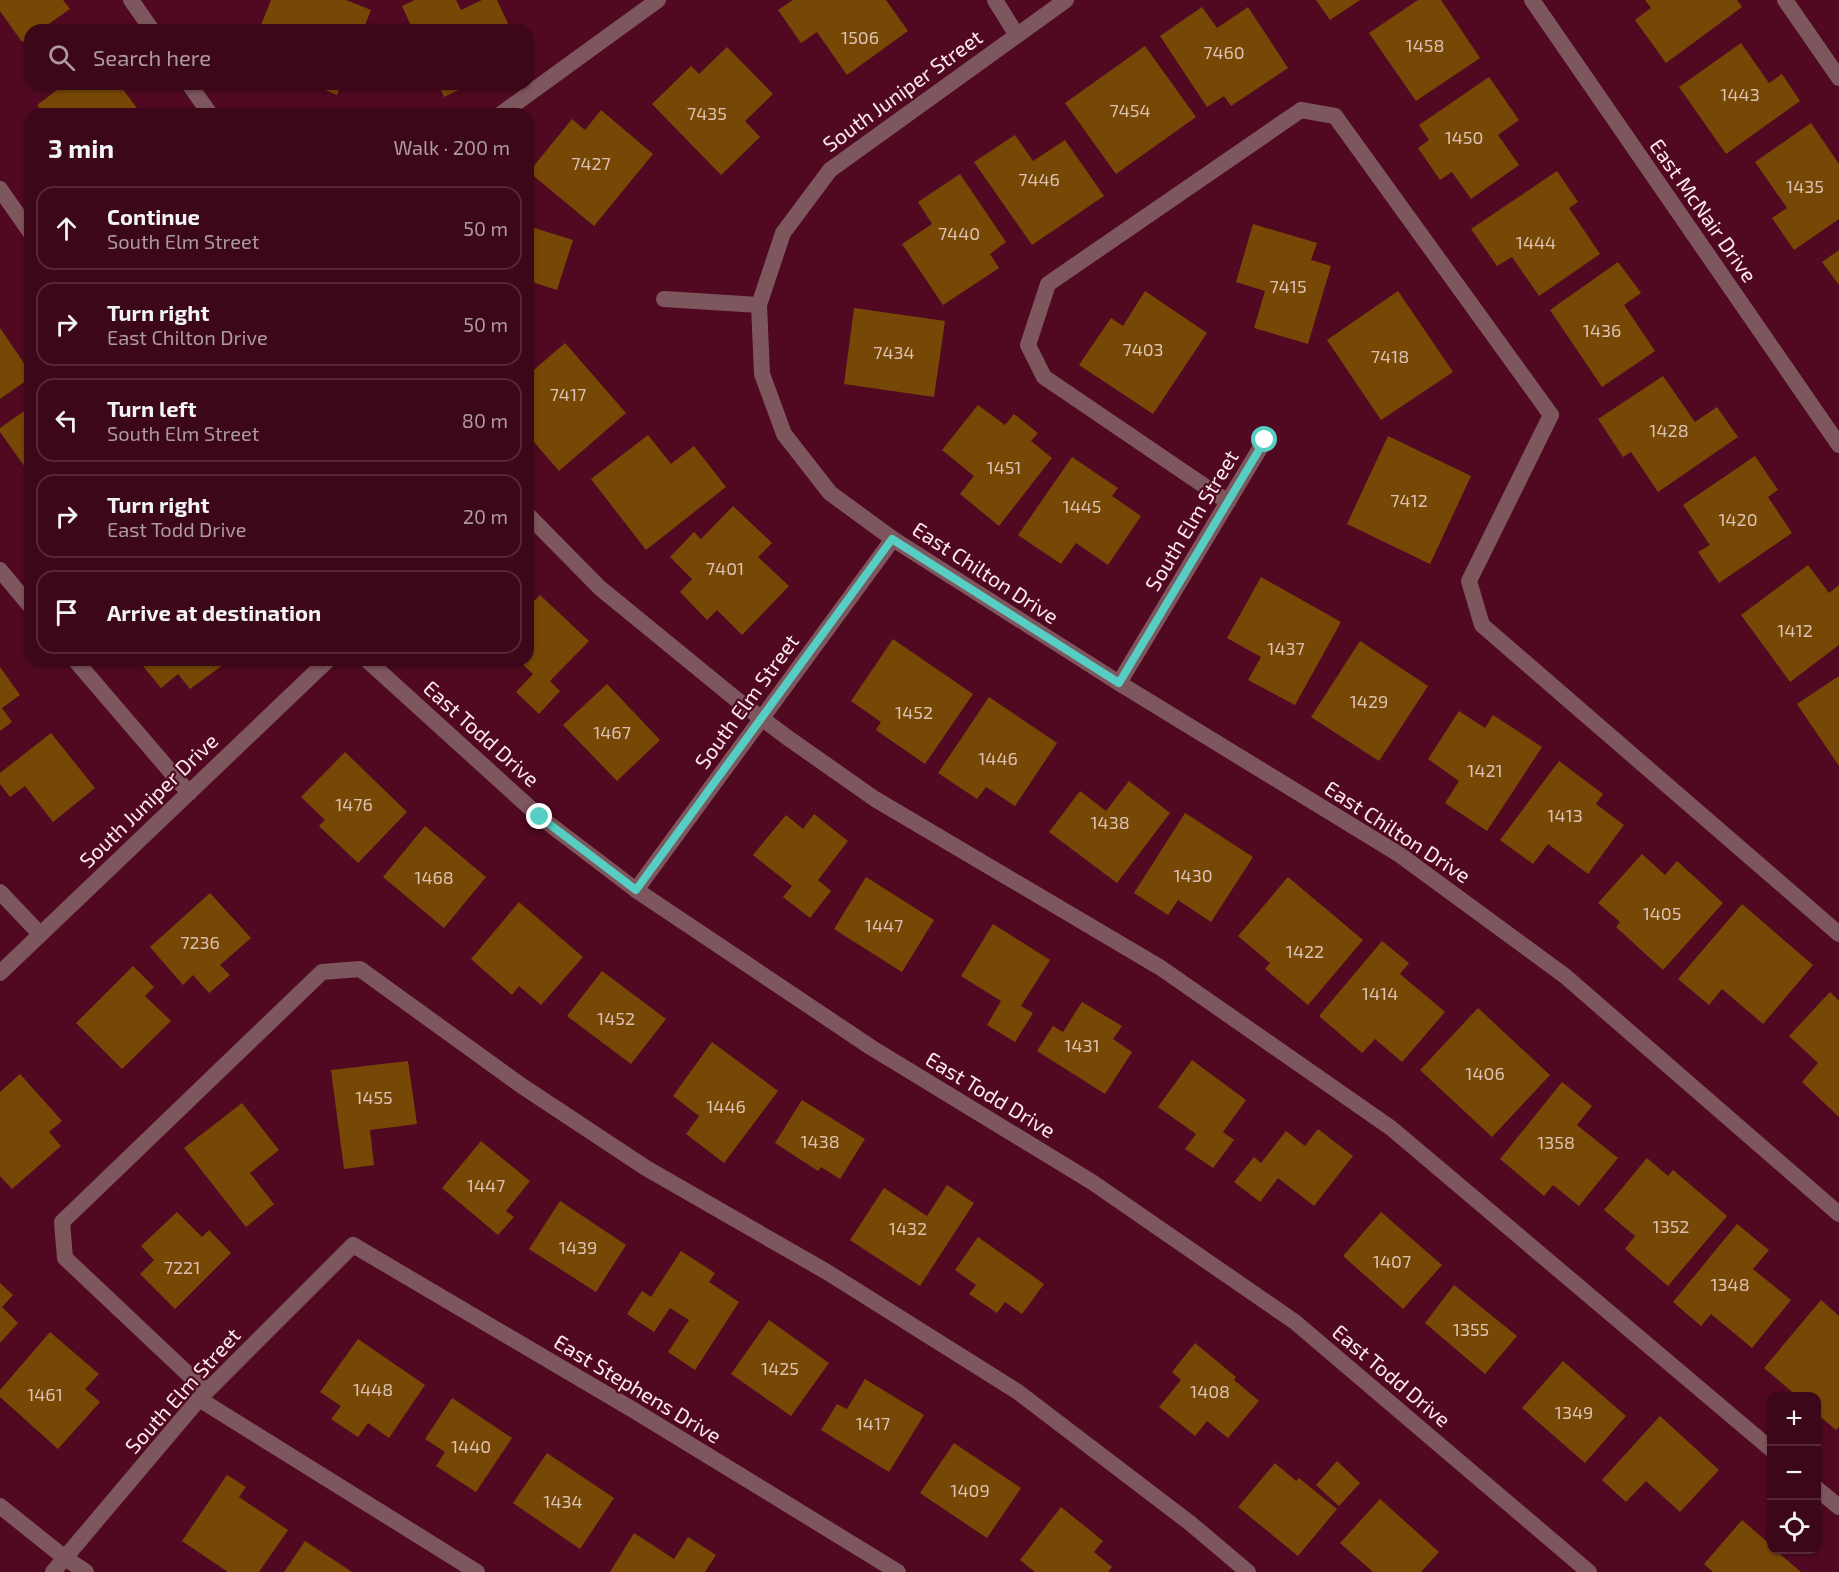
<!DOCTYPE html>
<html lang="en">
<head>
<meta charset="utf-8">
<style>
  body { margin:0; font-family:"Exo 2",sans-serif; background:#471526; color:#f1f3f6 }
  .controls { position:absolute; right:18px; bottom:18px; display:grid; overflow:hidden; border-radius:12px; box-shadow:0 2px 4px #0004 }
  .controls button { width:54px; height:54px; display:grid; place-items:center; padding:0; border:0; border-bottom:2px solid #552838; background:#3c0719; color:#f1f3f6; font:30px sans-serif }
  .stop { position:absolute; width:18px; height:18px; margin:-14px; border:4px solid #56cec3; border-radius:50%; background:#fff }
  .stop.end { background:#56cec3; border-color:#fff; box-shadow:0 2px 6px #0008 }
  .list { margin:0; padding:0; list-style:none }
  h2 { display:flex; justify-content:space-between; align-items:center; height:78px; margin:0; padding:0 24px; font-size:26px }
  h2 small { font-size:20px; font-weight:400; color:#ac99a2 }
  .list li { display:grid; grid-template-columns:39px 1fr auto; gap:18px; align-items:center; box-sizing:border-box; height:84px; margin:0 12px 12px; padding:0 12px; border:2px solid #552838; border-radius:18px }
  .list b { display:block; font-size:22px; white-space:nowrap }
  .list p { margin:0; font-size:20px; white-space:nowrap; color:#ac99a2 }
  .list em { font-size:20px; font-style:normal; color:#ac99a2 }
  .icon { flex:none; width:33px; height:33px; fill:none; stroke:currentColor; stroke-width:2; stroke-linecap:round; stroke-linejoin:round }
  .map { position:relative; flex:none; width:1839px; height:1572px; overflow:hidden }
  .search { position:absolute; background:#3c0719; box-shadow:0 2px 4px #0004; left:24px; top:24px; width:510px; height:66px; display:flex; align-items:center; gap:15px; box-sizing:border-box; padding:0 21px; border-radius:18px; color:#ac99a2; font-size:22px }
  .panel { position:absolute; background:#3c0719; box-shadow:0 2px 4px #0004; left:24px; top:108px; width:510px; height:558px; border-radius:18px }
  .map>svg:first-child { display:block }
  .building { fill:#774805 }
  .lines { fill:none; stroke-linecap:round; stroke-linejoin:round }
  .service { stroke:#7e565d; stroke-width:16 }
  .minor { stroke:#7e565d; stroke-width:16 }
  .route { stroke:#56cec3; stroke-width:8 }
  .labels { text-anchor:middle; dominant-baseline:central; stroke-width:4.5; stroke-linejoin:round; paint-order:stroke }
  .number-label { font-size:18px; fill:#dbc1b2 }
  .street-label { font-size:21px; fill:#fce9ec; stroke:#500921 }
</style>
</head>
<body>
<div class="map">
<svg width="1839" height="1572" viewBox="0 0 1839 1572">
  <rect width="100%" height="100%" fill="#500921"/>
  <g class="building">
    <path d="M0,0H63L70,9L40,30H30V37L22,42L0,11Z"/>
    <path d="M271,0H346L371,10L363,30H259Z"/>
    <path d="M415,0H456L461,10L482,0H497L511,30H413L402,6Z"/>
    <path d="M793,0H886L908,31L847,75L817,32L801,43L778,10Z"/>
    <path d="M1316,0H1360L1330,20Z"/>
    <path d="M1418,0H1441L1480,58L1416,101L1369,33Z"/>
    <path d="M1645,0H1737L1742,7L1666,63L1635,20L1651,8Z"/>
    <path d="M1202,7L1217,28L1248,7L1288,68L1231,106L1224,96L1207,107L1160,36Z"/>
    <path d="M1741,43L1769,83L1782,74L1800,101L1726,154L1679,87Z"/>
    <path d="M1145,46L1196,117L1116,174L1065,103Z"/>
    <path d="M727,47L773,94L745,121L760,137L721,175L652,104L691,66L699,74Z"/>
    <path d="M1489,77L1519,120L1498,135L1519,165L1471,199L1452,172L1440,180L1418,148L1429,140L1419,125Z"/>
    <path d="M65,84H119L139,111L135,114H44L37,105Z"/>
    <path d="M311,84H341L337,95Z"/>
    <path d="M438,84H471L444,97Z"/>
    <path d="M601,110L653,154L594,226L529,172L572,119L585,130Z"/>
    <path d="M1811,123L1839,164V219L1794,250L1772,218L1787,208L1755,162Z"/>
    <path d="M1015,135L1033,161L1065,140L1104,196L1032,245L974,162Z"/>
    <path d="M1557,171L1578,202L1569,208L1600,254L1539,296L1512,257L1497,266L1471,229Z"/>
    <path d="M960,174L1006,242L990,254L999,268L943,305L902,244L932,224L918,202Z"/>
    <path d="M1253,224L1317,243L1311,260L1331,266L1308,344L1254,328L1265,291L1236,282Z"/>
    <path d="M528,226L573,240L557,290L532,282L528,294Z"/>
    <path d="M1839,250V285L1822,262Z"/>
    <path d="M1618,262L1641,293L1624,305L1655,351L1602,387L1550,310Z"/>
    <path d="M1145,291L1207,333L1153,414L1079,365L1111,318L1123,326Z"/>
    <path d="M1398,291L1453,372L1381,420L1327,340Z"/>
    <path d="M854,308L945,321L934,397L844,384Z"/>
    <path d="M0,328L30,372V378L0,399Z"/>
    <path d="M565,343L626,413L559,471L528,435L529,418L528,416V375Z"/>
    <path d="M1663,376L1695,422L1717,407L1738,437L1658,492L1631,452L1623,457L1598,419Z"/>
    <path d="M978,405L1005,425L1014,414L1038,433L1031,441L1052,458L999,526L960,494L974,476L942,450Z"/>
    <path d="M30,407V474L0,432V428Z"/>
    <path d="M648,435L671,464L694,446L726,487L646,550L591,479Z"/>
    <path d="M1388,436L1471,476L1430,564L1347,524Z"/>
    <path d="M1755,456L1778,490L1768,497L1792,533L1719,583L1698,552L1710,545L1683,505Z"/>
    <path d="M1072,457L1118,488L1112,496L1141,516L1108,565L1076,543L1061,564L1018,535Z"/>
    <path d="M733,506L772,543L758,557L789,586L742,635L717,610L707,620L680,592L692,579L670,557L694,532L701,539Z"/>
    <path d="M1808,565L1829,593L1839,585V645L1790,682L1741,615Z"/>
    <path d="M1261,577L1341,622L1295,705L1248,680L1261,657L1227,638Z"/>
    <path d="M540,595L589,641L550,681L560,691L539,714L516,692L533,674L518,660H528V607Z"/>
    <path d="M893,639L973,694L925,764L876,730L881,722L851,701Z"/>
    <path d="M1360,641L1428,686L1379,761L1311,717Z"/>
    <path d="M138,660H219L223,665L190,689L178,674L161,688Z"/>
    <path d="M0,667L20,695L2,708L12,722L0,731Z"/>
    <path d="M1839,676V766L1797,704Z"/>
    <path d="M607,684L660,740L617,781L563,725Z"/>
    <path d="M989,697L1057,743L1015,806L986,787L977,799L938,773Z"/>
    <path d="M1459,711L1485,728L1493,715L1542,747L1487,831L1445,803L1459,781L1428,759Z"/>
    <path d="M51,733L95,788L53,822L25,786L10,797L0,784V773Z"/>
    <path d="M345,752L407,812L358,863L319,826L325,820L301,797Z"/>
    <path d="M1559,761L1603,794L1596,804L1624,825L1588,874L1548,844L1533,864L1500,840Z"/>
    <path d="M1129,781L1170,813L1117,883L1049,832L1080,791L1106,811Z"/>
    <path d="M1185,813L1253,857L1211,922L1178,900L1168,915L1134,893Z"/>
    <path d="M814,814L848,841L818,880L831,891L810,918L783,897L792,886L753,855L786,815L803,829Z"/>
    <path d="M425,826L486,877L444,928L383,877Z"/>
    <path d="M1642,854L1665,875L1677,861L1723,903L1663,970L1616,927L1620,922L1598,903Z"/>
    <path d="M866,877L934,920L902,972L834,929Z"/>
    <path d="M1288,877L1363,940L1308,1005L1265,969L1270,963L1238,936Z"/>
    <path d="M210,893L251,938L220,965L230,975L209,993L193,975L183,985L150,947Z"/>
    <path d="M519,902L583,957L541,1005L519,986L512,995L471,959Z"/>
    <path d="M1742,904L1813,965L1763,1024L1722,989L1709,1005L1678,979Z"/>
    <path d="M993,924L1050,960L1021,1006L1033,1013L1015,1042L987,1025L1001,1001L961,976Z"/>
    <path d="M1382,941L1409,963L1400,974L1445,1012L1402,1062L1375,1039L1362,1053L1319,1016Z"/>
    <path d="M133,966L154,987L145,996L171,1021L122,1069L76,1023Z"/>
    <path d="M602,971L666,1019L631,1064L567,1016Z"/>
    <path d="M1830,992L1839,1001V1117L1802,1082L1818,1063L1789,1036Z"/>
    <path d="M1082,1002L1122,1026L1113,1039L1132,1052L1105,1094L1037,1051L1053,1026L1063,1032Z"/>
    <path d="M1478,1008L1550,1075L1492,1137L1420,1070Z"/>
    <path d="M712,1042L778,1091L724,1163L686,1134L699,1116L673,1096Z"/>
    <path d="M1192,1060L1246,1100L1223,1132L1234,1140L1213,1168L1185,1149L1196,1134L1158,1107Z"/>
    <path d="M408,1061L417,1124L370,1130L374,1165L344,1169L331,1070Z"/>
    <path d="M20,1074L62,1121L49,1132L61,1146L12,1189L0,1176V1092Z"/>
    <path d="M1562,1082L1592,1106L1577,1125L1618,1158L1579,1206L1553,1185L1544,1196L1500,1159Z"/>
    <path d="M802,1100L865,1139L840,1179L821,1167L818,1171L775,1143Z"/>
    <path d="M242,1103L279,1150L250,1173L274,1204L246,1227L184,1148Z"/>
    <path d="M1318,1129L1353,1156L1314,1206L1278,1178L1260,1202L1234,1182L1254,1157L1261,1163L1286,1131L1305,1146Z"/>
    <path d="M481,1141L530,1181L506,1211L514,1217L498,1235L442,1188Z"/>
    <path d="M1647,1158L1668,1176L1673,1170L1727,1216L1668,1286L1625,1249L1635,1236L1604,1210Z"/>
    <path d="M947,1185L974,1203L920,1286L850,1240L884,1188L927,1216Z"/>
    <path d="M560,1201L626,1245L596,1292L529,1249Z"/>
    <path d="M177,1212L202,1237L209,1230L231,1253L175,1309L140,1274L154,1260L141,1246Z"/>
    <path d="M1381,1212L1442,1265L1403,1309L1343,1256Z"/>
    <path d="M1737,1224L1769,1250L1753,1269L1791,1300L1752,1348L1711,1314L1701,1326L1673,1302Z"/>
    <path d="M978,1237L1044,1284L1022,1314L1005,1302L997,1313L969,1294L976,1285L955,1270Z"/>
    <path d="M681,1251L715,1273L709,1282L739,1302L695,1370L668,1352L689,1320L670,1308L654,1332L627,1314L642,1291L651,1297Z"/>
    <path d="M0,1283L13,1295L2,1307L18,1323L0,1343Z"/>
    <path d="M1454,1285L1517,1336L1485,1374L1425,1323Z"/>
    <path d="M1821,1300L1839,1316V1427L1836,1430L1816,1413V1396H1797L1764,1368Z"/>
    <path d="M769,1320L829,1363L791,1416L731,1374Z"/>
    <path d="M50,1332L99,1374L85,1389L100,1402L58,1449L0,1397V1390Z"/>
    <path d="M358,1339L425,1385L389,1438L368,1423L358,1437L331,1419L341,1406L320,1392Z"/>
    <path d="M1195,1343L1236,1377L1234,1380L1259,1401L1228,1438L1207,1421L1195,1436L1159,1407L1181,1380L1172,1372Z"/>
    <path d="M1563,1361L1626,1416L1585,1463L1522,1408Z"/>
    <path d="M865,1379L924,1415L889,1472L821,1430L837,1404L847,1409Z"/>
    <path d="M452,1398L512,1438L476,1492L436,1466L445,1452L425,1439Z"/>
    <path d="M1660,1416L1719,1470L1680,1512L1646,1481L1626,1502L1602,1480Z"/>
    <path d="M954,1443L1021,1488L987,1538L920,1493Z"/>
    <path d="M547,1453L614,1498L580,1549L513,1503Z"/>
    <path d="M1337,1461L1360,1483L1339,1506L1316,1485Z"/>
    <path d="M1275,1463L1296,1481L1299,1478L1337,1509L1298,1556L1238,1507Z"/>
    <path d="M227,1475L246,1487L239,1497L288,1530L259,1572H228L182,1541Z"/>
    <path d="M1380,1499L1439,1552L1421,1572H1373L1340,1543Z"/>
    <path d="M1061,1507L1103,1541L1094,1552L1112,1567L1108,1572H1035L1020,1560Z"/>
    <path d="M1742,1520L1772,1546V1550H1775L1801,1572H1713L1704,1564Z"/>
    <path d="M634,1533L674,1559L688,1537L716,1555L705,1572H610Z"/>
    <path d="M305,1541L352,1572H284Z"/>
  </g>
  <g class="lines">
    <g class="service">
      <path d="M131,0L152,30"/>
      <path d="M1785,0L1839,78"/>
      <path d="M189,84L210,114"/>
      <path d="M501,114L658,0"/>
      <path d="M1228,502L1044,377L1028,345L1048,284L1301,110L1335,116L1551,415L1469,581L1482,625L1839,934"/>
      <path d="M528,515L600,588L737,700L788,738L875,799L1161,968L1391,1128L1772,1450"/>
      <path d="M0,570L30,606"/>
      <path d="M75,660L189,793"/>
      <path d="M206,1391L65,1258L62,1222L322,972L360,969L522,1086L646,1168L827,1272L1018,1392L1190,1523L1248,1572"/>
      <path d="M199,1399L477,1572"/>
      <path d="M1816,1488L1839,1507"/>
    </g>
    <g class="minor">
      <path d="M995,0L1016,34"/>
      <path d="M1066,0L830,170L783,233L759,305L762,374L784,434L830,493L893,539L1119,683L1400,855L1565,976L1839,1214"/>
      <path d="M1532,0L1839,445"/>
      <path d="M0,189L30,232"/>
      <path d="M664,299L759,305"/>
      <path d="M367,660L540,817L636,890L872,1048L1092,1182L1295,1322L1589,1572"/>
      <path d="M1119,683L1265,440"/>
      <path d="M636,890L893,539"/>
      <path d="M0,892L40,934"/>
      <path d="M0,973L328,660"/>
      <path d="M0,1506L65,1558L86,1572"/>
      <path d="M53,1572L199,1399L353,1245L635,1411L898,1572"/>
    </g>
  </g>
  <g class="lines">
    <path class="route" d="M540,817L636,890L892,539L1119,683L1265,440"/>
  </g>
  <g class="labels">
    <g class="number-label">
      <text x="860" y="37">1506</text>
      <text x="1425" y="45">1458</text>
      <text x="1224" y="52">7460</text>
      <text x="1740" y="94">1443</text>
      <text x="1130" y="110">7454</text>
      <text x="707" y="113">7435</text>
      <text x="1464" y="137">1450</text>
      <text x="591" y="163">7427</text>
      <text x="1039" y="179">7446</text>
      <text x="1805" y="186">1435</text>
      <text x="959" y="233">7440</text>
      <text x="1536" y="242">1444</text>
      <text x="1288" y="286">7415</text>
      <text x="1602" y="330">1436</text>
      <text x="1143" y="349">7403</text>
      <text x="894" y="352">7434</text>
      <text x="1390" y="356">7418</text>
      <text x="568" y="394">7417</text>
      <text x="1669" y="430">1428</text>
      <text x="1004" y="467">1451</text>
      <text x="1409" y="500">7412</text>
      <text x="1082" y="506">1445</text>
      <text x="1738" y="519">1420</text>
      <text x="725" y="568">7401</text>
      <text x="1795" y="630">1412</text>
      <text x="1286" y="648">1437</text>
      <text x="1369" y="701">1429</text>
      <text x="914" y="712">1452</text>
      <text x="612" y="732">1467</text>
      <text x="998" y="758">1446</text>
      <text x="1485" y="770">1421</text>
      <text x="354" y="804">1476</text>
      <text x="1565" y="815">1413</text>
      <text x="1110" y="822">1438</text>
      <text x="1193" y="875">1430</text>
      <text x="434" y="877">1468</text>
      <text x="1662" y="913">1405</text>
      <text x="884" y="925">1447</text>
      <text x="200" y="942">7236</text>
      <text x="1305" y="951">1422</text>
      <text x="1380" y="993">1414</text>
      <text x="616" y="1018">1452</text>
      <text x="1082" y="1045">1431</text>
      <text x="1485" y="1073">1406</text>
      <text x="374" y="1097">1455</text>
      <text x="726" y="1106">1446</text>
      <text x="820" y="1141">1438</text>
      <text x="1556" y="1142">1358</text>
      <text x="486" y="1185">1447</text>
      <text x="1671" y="1226">1352</text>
      <text x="908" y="1228">1432</text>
      <text x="578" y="1247">1439</text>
      <text x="1392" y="1261">1407</text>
      <text x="182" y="1267">7221</text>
      <text x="1730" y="1284">1348</text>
      <text x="1471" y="1329">1355</text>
      <text x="780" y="1368">1425</text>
      <text x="373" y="1389">1448</text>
      <text x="1210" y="1391">1408</text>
      <text x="45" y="1394">1461</text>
      <text x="1574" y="1412">1349</text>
      <text x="873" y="1423">1417</text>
      <text x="471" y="1446">1440</text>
      <text x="970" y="1490">1409</text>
      <text x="563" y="1501">1434</text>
    </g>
    <g class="street-label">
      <text transform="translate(902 90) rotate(-36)">South Juniper Street</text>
      <text transform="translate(1704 210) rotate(55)">East McNair Drive</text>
      <text transform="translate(1191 520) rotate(-59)">South Elm Street</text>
      <text transform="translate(986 572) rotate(33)">East Chilton Drive</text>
      <text transform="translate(746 701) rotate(-54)">South Elm Street</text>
      <text transform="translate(482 733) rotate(42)">East Todd Drive</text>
      <text transform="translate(148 800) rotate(-44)">South Juniper Drive</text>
      <text transform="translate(1398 831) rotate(33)">East Chilton Drive</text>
      <text transform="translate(991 1094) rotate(31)">East Todd Drive</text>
      <text transform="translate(1392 1375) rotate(40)">East Todd Drive</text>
      <text transform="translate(638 1388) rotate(31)">East Stephens Drive</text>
      <text transform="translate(182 1390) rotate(-48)">South Elm Street</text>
    </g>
  </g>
</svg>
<div class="controls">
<button>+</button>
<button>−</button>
<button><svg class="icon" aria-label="locate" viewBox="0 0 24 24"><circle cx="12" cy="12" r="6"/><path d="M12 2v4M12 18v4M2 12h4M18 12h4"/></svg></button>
</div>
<div class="stop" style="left:1265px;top:440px"></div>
<div class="stop end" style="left:540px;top:817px"></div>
<div class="search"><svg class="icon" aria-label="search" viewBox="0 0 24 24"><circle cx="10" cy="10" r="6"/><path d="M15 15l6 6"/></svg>Search here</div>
<section class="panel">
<h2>3 min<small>Walk · 200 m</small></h2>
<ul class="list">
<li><svg class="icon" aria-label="ahead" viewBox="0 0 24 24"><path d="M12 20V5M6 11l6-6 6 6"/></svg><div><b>Continue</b><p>South Elm Street</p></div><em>50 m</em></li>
<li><svg class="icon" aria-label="right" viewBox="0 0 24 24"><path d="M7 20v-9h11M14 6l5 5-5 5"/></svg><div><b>Turn right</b><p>East Chilton Drive</p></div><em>50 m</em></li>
<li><svg class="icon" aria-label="left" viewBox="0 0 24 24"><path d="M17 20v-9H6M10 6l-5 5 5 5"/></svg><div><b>Turn left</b><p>South Elm Street</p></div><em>80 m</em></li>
<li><svg class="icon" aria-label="right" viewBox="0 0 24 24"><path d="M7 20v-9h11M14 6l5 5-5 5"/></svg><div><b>Turn right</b><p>East Todd Drive</p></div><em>20 m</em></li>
<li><svg class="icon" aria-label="arrive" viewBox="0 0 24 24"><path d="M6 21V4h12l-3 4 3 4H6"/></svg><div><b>Arrive at destination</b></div></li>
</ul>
</section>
</div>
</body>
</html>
